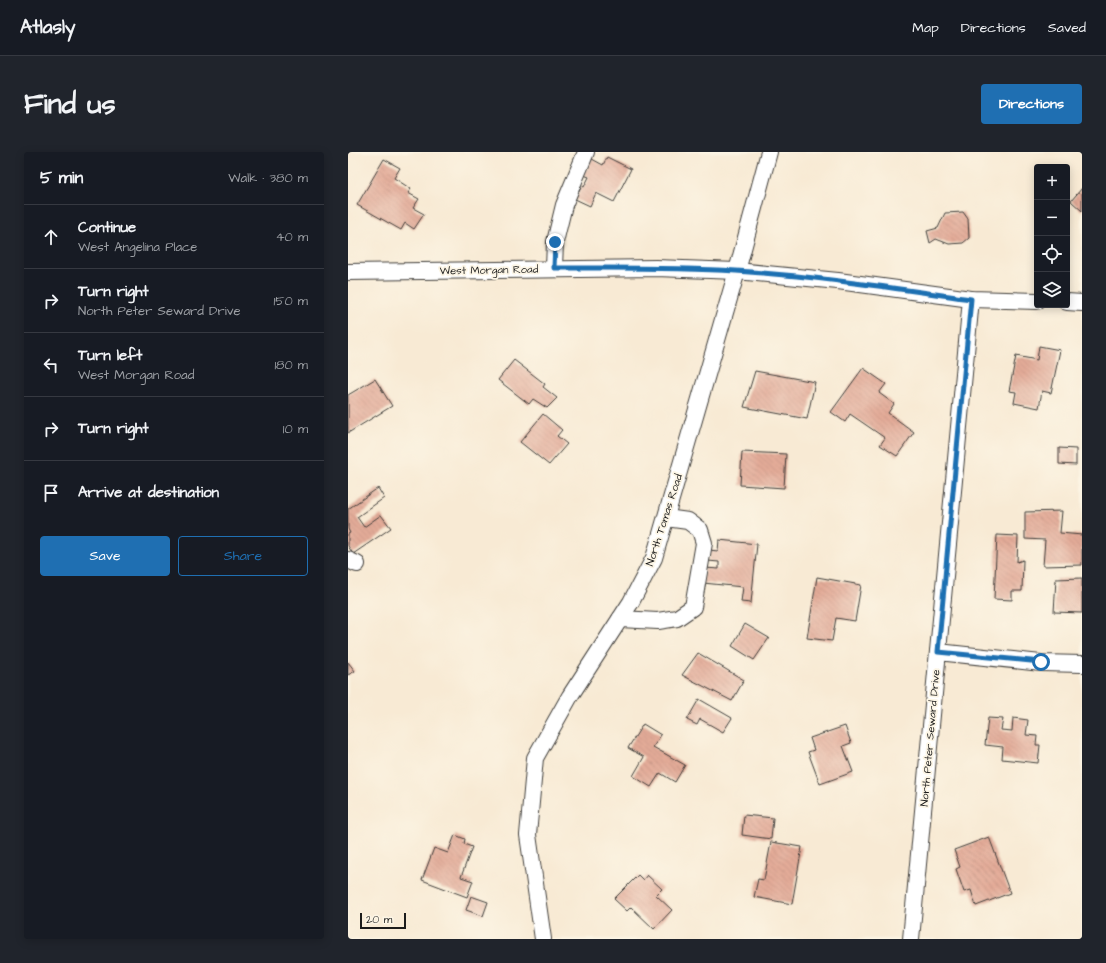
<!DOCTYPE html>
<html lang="en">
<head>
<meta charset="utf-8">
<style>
  body { margin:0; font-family:"Architects Daughter",sans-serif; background:#20242c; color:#f1f3f6 }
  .controls { position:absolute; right:12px; top:12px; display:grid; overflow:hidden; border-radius:4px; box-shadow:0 2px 10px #0003 }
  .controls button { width:36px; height:36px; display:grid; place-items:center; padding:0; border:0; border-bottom:1px solid #363941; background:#171b24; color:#f1f3f6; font:20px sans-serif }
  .scale { position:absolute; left:12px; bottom:10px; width:46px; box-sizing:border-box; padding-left:4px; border:2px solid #1c1c1c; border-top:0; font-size:11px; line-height:14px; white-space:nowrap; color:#1c1c1c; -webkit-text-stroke:3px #fcf5e5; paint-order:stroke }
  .stop { position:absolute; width:12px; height:12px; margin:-9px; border:3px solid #1f6fb2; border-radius:50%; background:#fff }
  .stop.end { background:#1f6fb2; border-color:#fff; box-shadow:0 1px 4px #0008 }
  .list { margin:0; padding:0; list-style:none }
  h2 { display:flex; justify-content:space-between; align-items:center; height:52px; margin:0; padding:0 16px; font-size:17px }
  h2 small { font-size:13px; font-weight:400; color:#9ea1a6 }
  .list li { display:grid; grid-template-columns:26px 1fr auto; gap:12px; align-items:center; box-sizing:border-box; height:64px; padding:0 16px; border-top:1px solid #363941 }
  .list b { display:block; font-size:15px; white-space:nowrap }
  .list p { margin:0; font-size:13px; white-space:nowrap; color:#9ea1a6 }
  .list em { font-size:13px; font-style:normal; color:#9ea1a6 }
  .actions { display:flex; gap:8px; padding:12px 16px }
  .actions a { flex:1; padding:9px 0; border:1px solid #1f6fb2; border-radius:4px; text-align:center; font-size:14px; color:#1f6fb2 }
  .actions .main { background:#1f6fb2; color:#fff }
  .icon { flex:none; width:22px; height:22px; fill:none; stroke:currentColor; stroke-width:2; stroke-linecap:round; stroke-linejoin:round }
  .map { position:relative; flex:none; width:734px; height:787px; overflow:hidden; border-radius:4px }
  header { display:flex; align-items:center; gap:24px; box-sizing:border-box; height:56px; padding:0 20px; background:#171b24; border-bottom:1px solid #363941 }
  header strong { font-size:19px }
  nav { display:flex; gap:22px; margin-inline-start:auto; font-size:14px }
  .intro { display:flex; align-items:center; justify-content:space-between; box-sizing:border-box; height:96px; padding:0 24px }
  h1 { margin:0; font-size:28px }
  .button { padding:10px 18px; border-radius:4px; background:#1f6fb2; color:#fff; font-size:14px; font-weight:700 }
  main { display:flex; gap:24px; padding:0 24px }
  aside { flex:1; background:#171b24; border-radius:4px; box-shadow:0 2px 10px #0003 }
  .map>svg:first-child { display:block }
  .building { fill:url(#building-back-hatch) }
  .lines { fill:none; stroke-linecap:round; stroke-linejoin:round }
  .minor-casing { stroke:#3d3b38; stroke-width:18 }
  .minor { stroke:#fff; stroke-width:16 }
  .route { stroke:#1f6fb2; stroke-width:5 }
  .labels { text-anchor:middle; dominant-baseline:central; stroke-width:3.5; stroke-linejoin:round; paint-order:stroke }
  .street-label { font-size:11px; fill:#1c1c1c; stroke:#fcf5e5 }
</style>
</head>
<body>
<header>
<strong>Atlasly</strong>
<nav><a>Map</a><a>Directions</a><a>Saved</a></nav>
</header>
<div class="intro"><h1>Find us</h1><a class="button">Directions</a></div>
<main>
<aside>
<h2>5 min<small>Walk · 380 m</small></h2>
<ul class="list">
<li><svg class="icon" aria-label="ahead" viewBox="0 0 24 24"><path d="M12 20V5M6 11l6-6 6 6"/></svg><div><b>Continue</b><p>West Angelina Place</p></div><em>40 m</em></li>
<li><svg class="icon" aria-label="right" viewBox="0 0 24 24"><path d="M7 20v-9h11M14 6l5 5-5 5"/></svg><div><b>Turn right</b><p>North Peter Seward Drive</p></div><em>150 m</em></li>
<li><svg class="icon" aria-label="left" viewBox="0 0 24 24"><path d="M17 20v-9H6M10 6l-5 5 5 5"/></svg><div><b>Turn left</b><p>West Morgan Road</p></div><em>180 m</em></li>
<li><svg class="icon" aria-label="right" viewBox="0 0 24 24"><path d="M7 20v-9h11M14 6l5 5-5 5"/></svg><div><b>Turn right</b></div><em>10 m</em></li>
<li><svg class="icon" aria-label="arrive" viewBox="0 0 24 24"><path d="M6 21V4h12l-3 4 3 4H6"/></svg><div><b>Arrive at destination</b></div></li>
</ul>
<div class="actions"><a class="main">Save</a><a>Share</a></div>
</aside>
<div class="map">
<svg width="734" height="787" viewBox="0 0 734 787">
  <defs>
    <pattern id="building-back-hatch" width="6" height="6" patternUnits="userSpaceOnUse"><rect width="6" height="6" fill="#e3ab98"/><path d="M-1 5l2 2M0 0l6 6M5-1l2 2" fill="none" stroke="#c29382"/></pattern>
  </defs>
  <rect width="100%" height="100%" fill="#fcf5e5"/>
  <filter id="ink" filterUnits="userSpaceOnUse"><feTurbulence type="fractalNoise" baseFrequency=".025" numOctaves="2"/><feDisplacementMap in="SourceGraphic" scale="8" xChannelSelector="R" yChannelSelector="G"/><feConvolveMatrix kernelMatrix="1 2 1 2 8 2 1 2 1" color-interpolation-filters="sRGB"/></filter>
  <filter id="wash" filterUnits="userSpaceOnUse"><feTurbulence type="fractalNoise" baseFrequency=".012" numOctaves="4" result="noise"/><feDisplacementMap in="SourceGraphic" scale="16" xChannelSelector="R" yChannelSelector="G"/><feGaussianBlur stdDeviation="0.9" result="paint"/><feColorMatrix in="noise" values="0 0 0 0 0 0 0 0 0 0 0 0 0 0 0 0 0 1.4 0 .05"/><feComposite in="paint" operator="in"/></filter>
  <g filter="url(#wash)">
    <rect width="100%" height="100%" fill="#f8ead4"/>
    <g id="blocks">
      <g class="building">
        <path d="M259,5L283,17L266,50L248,41L242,54L227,47L234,34L236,35L241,25L236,23L244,7L255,13Z"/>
        <path d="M36,7L52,16L46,26L63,37L60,41L71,47L65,56L76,62L66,77L57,71L53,78L9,53Z"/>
        <path d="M734,36V59L723,49Z"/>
        <path d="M615,60L620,67L621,86L615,91L601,92L588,87L582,91L579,79L590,76L597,61Z"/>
        <path d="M691,194L712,198L703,241L694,239L691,256L666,251L668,240L661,239L668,204L689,208Z"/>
        <path d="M166,208L197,232L195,235L209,246L199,256L185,247L181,252L150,228Z"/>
        <path d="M515,216L538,232L531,241L546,252L540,261L566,280L549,304L532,293L537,286L502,262L497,270L483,260Z"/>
        <path d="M407,219L467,230L459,267L396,255Z"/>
        <path d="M27,227L44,254L0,281V243Z"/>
        <path d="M195,262L214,278L209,284L219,292L201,313L172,290Z"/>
        <path d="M711,296L728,297V313L711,312Z"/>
        <path d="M394,300L438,302L436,336L392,333Z"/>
        <path d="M30,336L36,346L9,365L16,375L33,363L43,376L5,402L0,394V382L2,381L0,377V357Z"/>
        <path d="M714,359L712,381L734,383V413L695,414L697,388L677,387V360Z"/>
        <path d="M649,383L670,384L669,410L675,408L674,439H664V448L646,447Z"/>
        <path d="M371,388L409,392L403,451L393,450L395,435L355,431L357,416L371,417V410L360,409L361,398L370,399Z"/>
        <path d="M469,425L513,433L507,469L488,466L484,489L459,486Z"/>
        <path d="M734,426V461L706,460L708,427Z"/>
        <path d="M397,472L421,486L406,508L384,494Z"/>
        <path d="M350,501L396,528L384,549L334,523Z"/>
        <path d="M0,510L7,519L0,523Z"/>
        <path d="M351,547L384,566L375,580L352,567L349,573L339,568Z"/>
        <path d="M640,566L655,567L653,578L664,579L665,566L680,568L678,583L689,584L688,593H692L690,611L654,607L655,595L637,593Z"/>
        <path d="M295,572L313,583L305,595L337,613L327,630L312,621L303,635L285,624L296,605L280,596Z"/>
        <path d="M497,574L503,591L495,594L505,620L472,632L460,600L466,598L462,586Z"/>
        <path d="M396,663L425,666L423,687L394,683Z"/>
        <path d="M107,683L117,687L116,692L124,695L113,725L125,729L119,745L74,728L86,696L100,701Z"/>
        <path d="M641,685L662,741L628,754L623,738L616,740L608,717L612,715L606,698Z"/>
        <path d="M423,690L454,695L444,752L406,745L410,727L416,728Z"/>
        <path d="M290,723L295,728L299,723L314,737L308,743L324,758L306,777L283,755L279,759L266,747Z"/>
        <path d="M123,744L140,750L135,764L118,758Z"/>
      </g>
    </g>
  </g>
  <g filter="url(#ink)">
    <use href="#blocks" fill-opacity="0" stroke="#3d3b38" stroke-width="1"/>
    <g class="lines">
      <g class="minor-casing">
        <g id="minor">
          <path d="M206,116L207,90L216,53L238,0"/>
          <path d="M0,120L308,116L389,119L490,129L623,147L689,149"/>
          <path d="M719,150L734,151"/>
          <path d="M0,408L9,412"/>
          <path d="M272,467L310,469L329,466L345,455L356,391L352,378L340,369L318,366"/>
          <path d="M590,500L693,511L734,512"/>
          <path d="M195,787L180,683L187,606L222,544L283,450L306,406L389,119L421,0"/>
          <path d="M563,787L623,147"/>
        </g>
      </g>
      <use href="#minor" class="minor"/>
    </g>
  </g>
  <g class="lines" filter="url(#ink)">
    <path class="route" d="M207,90L206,116C267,116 327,115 388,119C467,124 545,136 623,147L590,500L693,510"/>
  </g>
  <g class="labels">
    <g class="street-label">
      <text transform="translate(141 118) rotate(-1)">West Morgan Road</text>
      <text transform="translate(316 368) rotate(-72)">North Tomas Road</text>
      <text transform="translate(582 586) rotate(-85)">North Peter Seward Drive</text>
    </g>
  </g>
</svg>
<div class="controls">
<button>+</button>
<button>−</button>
<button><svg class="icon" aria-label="locate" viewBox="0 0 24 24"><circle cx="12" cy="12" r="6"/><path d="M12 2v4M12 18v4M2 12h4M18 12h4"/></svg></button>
<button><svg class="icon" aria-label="layers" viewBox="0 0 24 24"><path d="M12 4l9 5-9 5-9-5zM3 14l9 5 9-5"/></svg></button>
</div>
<div class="scale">20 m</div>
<div class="stop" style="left:693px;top:510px"></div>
<div class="stop end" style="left:207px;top:90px"></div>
</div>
</main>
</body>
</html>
